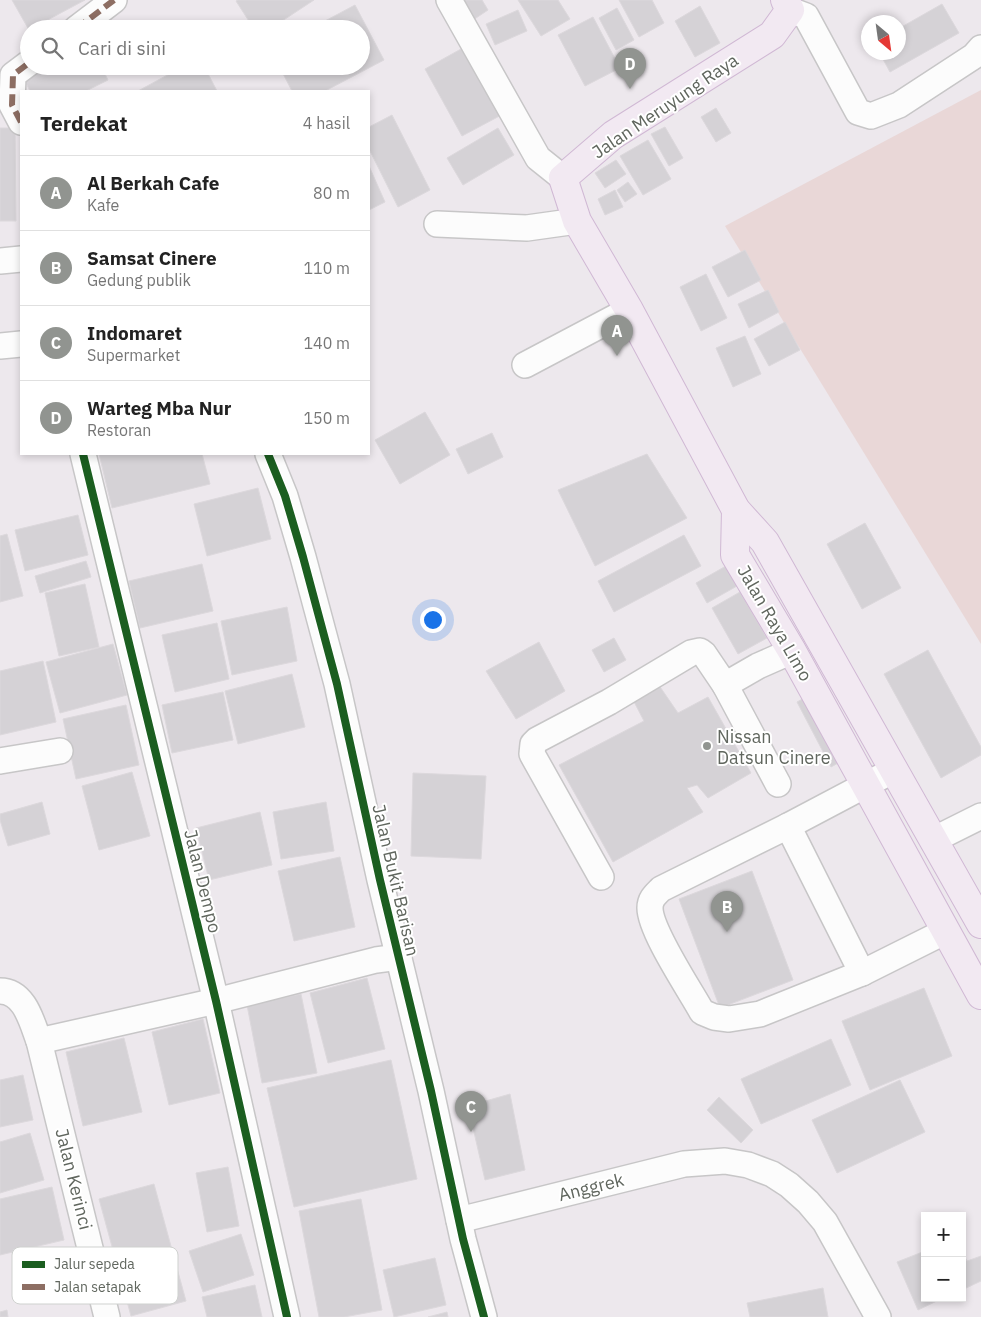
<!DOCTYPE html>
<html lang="id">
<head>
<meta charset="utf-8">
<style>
  body { margin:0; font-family:"IBM Plex Sans",sans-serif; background:#f6f6f6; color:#222 }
  .controls { position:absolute; right:15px; bottom:15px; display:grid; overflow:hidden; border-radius:0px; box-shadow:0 2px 8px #0003 }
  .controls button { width:45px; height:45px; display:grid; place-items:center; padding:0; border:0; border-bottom:1px solid #e0e0e0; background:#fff; color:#222; font:25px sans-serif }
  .compass { position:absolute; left:861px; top:15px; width:45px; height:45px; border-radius:50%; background:#fff; box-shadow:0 2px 8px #0003; rotate:151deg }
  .you { position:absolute; left:432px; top:619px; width:18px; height:18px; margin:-12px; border:4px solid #fff; border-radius:50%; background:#1a73e8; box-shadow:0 0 0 8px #1a73e833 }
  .badge { display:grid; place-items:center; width:32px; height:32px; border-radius:50%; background:#919490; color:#fff; font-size:16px; font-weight:700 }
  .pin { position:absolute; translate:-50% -41px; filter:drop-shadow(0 1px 2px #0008) }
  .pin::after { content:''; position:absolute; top:26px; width:18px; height:15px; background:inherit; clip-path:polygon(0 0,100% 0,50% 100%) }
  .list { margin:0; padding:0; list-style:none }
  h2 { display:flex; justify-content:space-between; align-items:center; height:65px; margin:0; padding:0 20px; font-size:21px }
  h2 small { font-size:16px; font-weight:400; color:#767676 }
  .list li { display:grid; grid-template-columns:32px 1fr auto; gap:15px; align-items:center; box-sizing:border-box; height:75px; padding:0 20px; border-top:1px solid #e0e0e0 }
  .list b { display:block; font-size:19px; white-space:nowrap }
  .list p { margin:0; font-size:16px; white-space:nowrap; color:#767676 }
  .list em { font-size:16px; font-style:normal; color:#767676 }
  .icon { flex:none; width:28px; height:28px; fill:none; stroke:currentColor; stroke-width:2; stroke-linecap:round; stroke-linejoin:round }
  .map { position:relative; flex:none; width:981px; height:1317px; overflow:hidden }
  .search { position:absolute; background:#fff; box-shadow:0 2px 8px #0003; left:20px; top:20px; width:350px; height:55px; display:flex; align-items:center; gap:12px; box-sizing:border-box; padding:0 18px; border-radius:28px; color:#767676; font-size:19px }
  .panel { position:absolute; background:#fff; box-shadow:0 2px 8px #0003; left:20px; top:90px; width:350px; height:365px; border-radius:0px }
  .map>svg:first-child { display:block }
  .green { fill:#e9d7d7 }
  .building { fill:#d5d2d6; stroke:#dcd8dc }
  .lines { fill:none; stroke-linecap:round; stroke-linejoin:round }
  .minor-casing { stroke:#c7c6c7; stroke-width:28 }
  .major-casing { stroke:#d0b8d4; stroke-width:30 }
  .minor { stroke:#fcfcfc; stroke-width:25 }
  .major { stroke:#f2e9f2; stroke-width:28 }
  .quiet { stroke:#8d6e63; stroke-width:6; stroke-dasharray:12 6; stroke-linecap:butt }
  .cycleway-casing { stroke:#fff; stroke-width:11 }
  .cycleway { stroke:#1b5e20; stroke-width:8 }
  .poi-dot { fill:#919490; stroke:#fff; stroke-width:2 }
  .labels { text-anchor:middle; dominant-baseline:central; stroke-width:4; stroke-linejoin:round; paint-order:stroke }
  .street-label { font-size:18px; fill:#60665e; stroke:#fff }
  .poi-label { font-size:18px; fill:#60665e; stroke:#fff; text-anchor:start }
  .key { fill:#fff; stroke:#cfd1cf; stroke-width:1 }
  .key-label { font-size:14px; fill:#60665e }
</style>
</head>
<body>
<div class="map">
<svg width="981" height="1317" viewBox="0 0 981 1317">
  <rect width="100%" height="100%" fill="#ede8ed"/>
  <path class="green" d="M981,90V644L725,226Z"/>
  <g class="building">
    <path d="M12,0H85L29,30Z"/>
    <path d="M238,0H314L270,29H254L236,1Z"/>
    <path d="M461,0H482L488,10L473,20Z"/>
    <path d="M518,0H558L570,19L541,36Z"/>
    <path d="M619,0H652L664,23L639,37Z"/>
    <path d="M942,4L959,33L890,72L879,52H898V29Z"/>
    <path d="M355,5L384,60L325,91H292L279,66H361V29H310Z"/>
    <path d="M700,6L720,43L695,57L675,21Z"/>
    <path d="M617,8L634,40L616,50L599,18Z"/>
    <path d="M518,10L527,31L495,45L486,24Z"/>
    <path d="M593,17L620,68L585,86L558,35Z"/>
    <path d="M470,44L507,112L462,136L425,69Z"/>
    <path d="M49,66H101L108,80L86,91H30L24,79Z"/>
    <path d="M184,66H204L217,91H138Z"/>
    <path d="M716,108L731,133L716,142L701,117Z"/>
    <path d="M392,115L430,190L398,207L369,149V127Z"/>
    <path d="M665,127L683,158L669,166L651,134Z"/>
    <path d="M0,128H15L16,221H0Z"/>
    <path d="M498,128L514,155L463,185L447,158Z"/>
    <path d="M648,140L671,179L643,195L620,156Z"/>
    <path d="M616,160L626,174L605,188L595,173Z"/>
    <path d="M369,166L385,202L369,210Z"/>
    <path d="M628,182L637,194L625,202L617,190Z"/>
    <path d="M615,190L623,207L605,215L598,199Z"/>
    <path d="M745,250L761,280L728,297L712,267Z"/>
    <path d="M706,274L727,318L701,331L680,287Z"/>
    <path d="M768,290L779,312L749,328L738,304Z"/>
    <path d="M785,322L800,350L769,366L754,339Z"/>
    <path d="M745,336L761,374L733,387L716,348Z"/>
    <path d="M425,412L450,455L400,484L375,440Z"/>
    <path d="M492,433L503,457L468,474L456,449Z"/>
    <path d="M99,454H202L210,484L112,508Z"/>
    <path d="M647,454L687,518L595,566L558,490Z"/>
    <path d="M258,488L271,539L207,556L194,504Z"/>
    <path d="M78,515L88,555L25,571L15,530Z"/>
    <path d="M865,523L901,588L862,609L827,544Z"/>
    <path d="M7,534L23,596L0,602V536Z"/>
    <path d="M684,535L701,566L614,612L598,581Z"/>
    <path d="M86,561L91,577L40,593L35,576Z"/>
    <path d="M202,564L213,611L140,628L129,581Z"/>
    <path d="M726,566L737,586L707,603L696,583Z"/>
    <path d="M85,584L99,647L59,656L45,593Z"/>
    <path d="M740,592L767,638L738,654L712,608Z"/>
    <path d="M287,607L297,661L232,675L221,621Z"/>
    <path d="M217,623L229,679L175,692L162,635Z"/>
    <path d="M614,638L626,660L604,672L592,650Z"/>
    <path d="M539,642L565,691L516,719L486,671Z"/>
    <path d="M113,644L127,695L60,713L46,662Z"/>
    <path d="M928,650L981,747V755L941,778L884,674Z"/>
    <path d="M43,661L56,722L0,735V671Z"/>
    <path d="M292,674L305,727L238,744L225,691Z"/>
    <path d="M656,681L678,713L708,697L751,773L708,798L697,785L687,788L703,812L613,862L559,765L644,721L630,694Z"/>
    <path d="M223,692L233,740L172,753L162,705Z"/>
    <path d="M815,692L849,757L831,767L797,702Z"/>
    <path d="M126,705L139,765L76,779L63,719Z"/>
    <path d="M132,772L150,836L99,850L82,786Z"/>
    <path d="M413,773L486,776L481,859L411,856Z"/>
    <path d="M42,802L50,834L8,846L0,820V814Z"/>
    <path d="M326,802L334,851L281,859L273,812Z"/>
    <path d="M260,812L272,865L209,880L196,828Z"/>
    <path d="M340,857L355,927L294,941L278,871Z"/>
    <path d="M752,871L793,980L720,1008L679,899Z"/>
    <path d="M367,978L385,1049L328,1063L310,993Z"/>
    <path d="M924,988L952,1056L870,1090L842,1021Z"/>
    <path d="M301,994L317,1073L262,1083L247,1005Z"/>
    <path d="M203,1019L220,1093L169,1105L152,1032Z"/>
    <path d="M124,1038L142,1112L83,1126L66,1052Z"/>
    <path d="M831,1039L851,1085L761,1124L741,1079Z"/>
    <path d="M391,1060L417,1179L294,1207L267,1088Z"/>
    <path d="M23,1075L33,1120L0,1127V1080Z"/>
    <path d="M900,1080L925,1132L837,1173L812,1120Z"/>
    <path d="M510,1094L525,1170L485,1180L468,1106Z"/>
    <path d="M719,1097L753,1130L741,1143L707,1110Z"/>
    <path d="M30,1133L44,1180L0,1193V1142Z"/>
    <path d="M228,1167L239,1226L207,1232L196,1173Z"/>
    <path d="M154,1184L186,1301L131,1316L99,1199Z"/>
    <path d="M52,1187L64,1240L0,1255V1199Z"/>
    <path d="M361,1199L382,1310L344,1317H319L299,1211Z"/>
    <path d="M241,1234L254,1275L203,1292L189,1251Z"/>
    <path d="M925,1251V1298H943L918,1310L897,1262Z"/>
    <path d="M962,1252L967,1261L981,1256V1281L962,1290Z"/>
    <path d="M435,1258L446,1305L394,1317L383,1270Z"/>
    <path d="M255,1285L262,1317H207L202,1297Z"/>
    <path d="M823,1288L828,1317H750L747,1303Z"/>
    <path d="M7,1310L8,1317H0V1312Z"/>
    <path d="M447,1312L448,1317H428Z"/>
  </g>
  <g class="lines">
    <g class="minor-casing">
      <g id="minor">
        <path d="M449,0L538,158L563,178"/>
        <path d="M790,10L806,16L858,112L871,116L899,105L974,56L981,48"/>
        <path d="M76,29L114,0"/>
        <path d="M21,122L12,105L13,75L29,63"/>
        <path d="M437,224L527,228L577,221"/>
        <path d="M0,261L21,259"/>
        <path d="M0,346L21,344"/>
        <path d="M525,365L629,310"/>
        <path d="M83,454L216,1001L287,1317"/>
        <path d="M268,454L285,496L303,557L337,684L380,880L431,1091L463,1239L484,1317"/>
        <path d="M725,685L758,666L792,651"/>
        <path d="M0,761L60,751"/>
        <path d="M894,770L788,826L661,889C655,895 650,899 650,908C650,931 690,990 702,1012L714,1017L729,1019L760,1014L862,973L946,931"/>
        <path d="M788,826L862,973"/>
        <path d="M933,840L981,816"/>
        <path d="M601,877L532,754L533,744L537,740L609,702L691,653L700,651L704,654L725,685L778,784"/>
        <path d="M0,991C25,991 32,1023 39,1041L216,1001L376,960L399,957"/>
        <path d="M39,1041L107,1317"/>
        <path d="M459,1220L684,1164L725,1161L748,1165L772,1174L789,1185L808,1202L825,1222L878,1317"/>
      </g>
    </g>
    <g class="major-casing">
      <g id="major">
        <path d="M785,0L790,10L772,35L613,135L563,178L577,221L629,310L736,510L765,542L981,924"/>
        <path d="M736,510L735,555L792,651L981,995"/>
      </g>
    </g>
    <use href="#minor" class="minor"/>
    <use href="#major" class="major"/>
    <g class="quiet">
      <path d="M76,29L114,0"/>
      <path d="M21,122L12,105L13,75L29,63"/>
    </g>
    <g class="cycleway-casing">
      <g id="cycleway">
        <path d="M83,454L216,1001L287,1317"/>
        <path d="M268,454L285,496L303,557L337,684L380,880L431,1091L463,1239L484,1317"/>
      </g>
    </g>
    <use href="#cycleway" class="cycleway"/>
  </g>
  <circle class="poi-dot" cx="707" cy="746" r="5"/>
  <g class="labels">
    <g class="street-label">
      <text transform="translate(665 106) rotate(-34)">Jalan Meruyung Raya</text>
      <text transform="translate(775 623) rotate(60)">Jalan Raya Limo</text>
      <text transform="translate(396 880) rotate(77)">Jalan Bukit Barisan</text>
      <text transform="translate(203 881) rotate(76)">Jalan Dempo</text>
      <text transform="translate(74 1179) rotate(76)">Jalan Kerinci</text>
      <text transform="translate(591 1187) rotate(-14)">Anggrek</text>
    </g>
    <g class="poi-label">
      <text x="717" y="736">Nissan<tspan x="717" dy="21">Datsun Cinere</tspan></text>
    </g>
  </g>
  <rect x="12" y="1247" width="166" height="57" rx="8" class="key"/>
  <rect x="22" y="1261" width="23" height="7" fill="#1b5e20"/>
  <rect x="22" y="1284" width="23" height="6" fill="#8d6e63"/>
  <g class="key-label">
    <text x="54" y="1269">Jalur sepeda</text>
    <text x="54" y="1292">Jalan setapak</text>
  </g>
</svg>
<div class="controls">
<button>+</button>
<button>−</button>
</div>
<svg class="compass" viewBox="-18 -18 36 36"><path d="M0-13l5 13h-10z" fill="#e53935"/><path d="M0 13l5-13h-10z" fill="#767676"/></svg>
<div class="you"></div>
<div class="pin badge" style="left:617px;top:356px">A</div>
<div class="pin badge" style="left:727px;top:932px">B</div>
<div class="pin badge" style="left:471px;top:1132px">C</div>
<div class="pin badge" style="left:630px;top:89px">D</div>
<div class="search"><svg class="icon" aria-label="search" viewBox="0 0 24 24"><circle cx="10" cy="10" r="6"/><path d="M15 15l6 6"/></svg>Cari di sini</div>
<section class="panel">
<h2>Terdekat<small>4 hasil</small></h2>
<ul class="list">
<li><span class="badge">A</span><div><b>Al Berkah Cafe</b><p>Kafe</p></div><em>80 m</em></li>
<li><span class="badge">B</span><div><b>Samsat Cinere</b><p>Gedung publik</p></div><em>110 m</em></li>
<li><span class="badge">C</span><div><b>Indomaret</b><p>Supermarket</p></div><em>140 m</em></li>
<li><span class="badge">D</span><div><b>Warteg Mba Nur</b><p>Restoran</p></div><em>150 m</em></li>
</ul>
</section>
</div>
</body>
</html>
